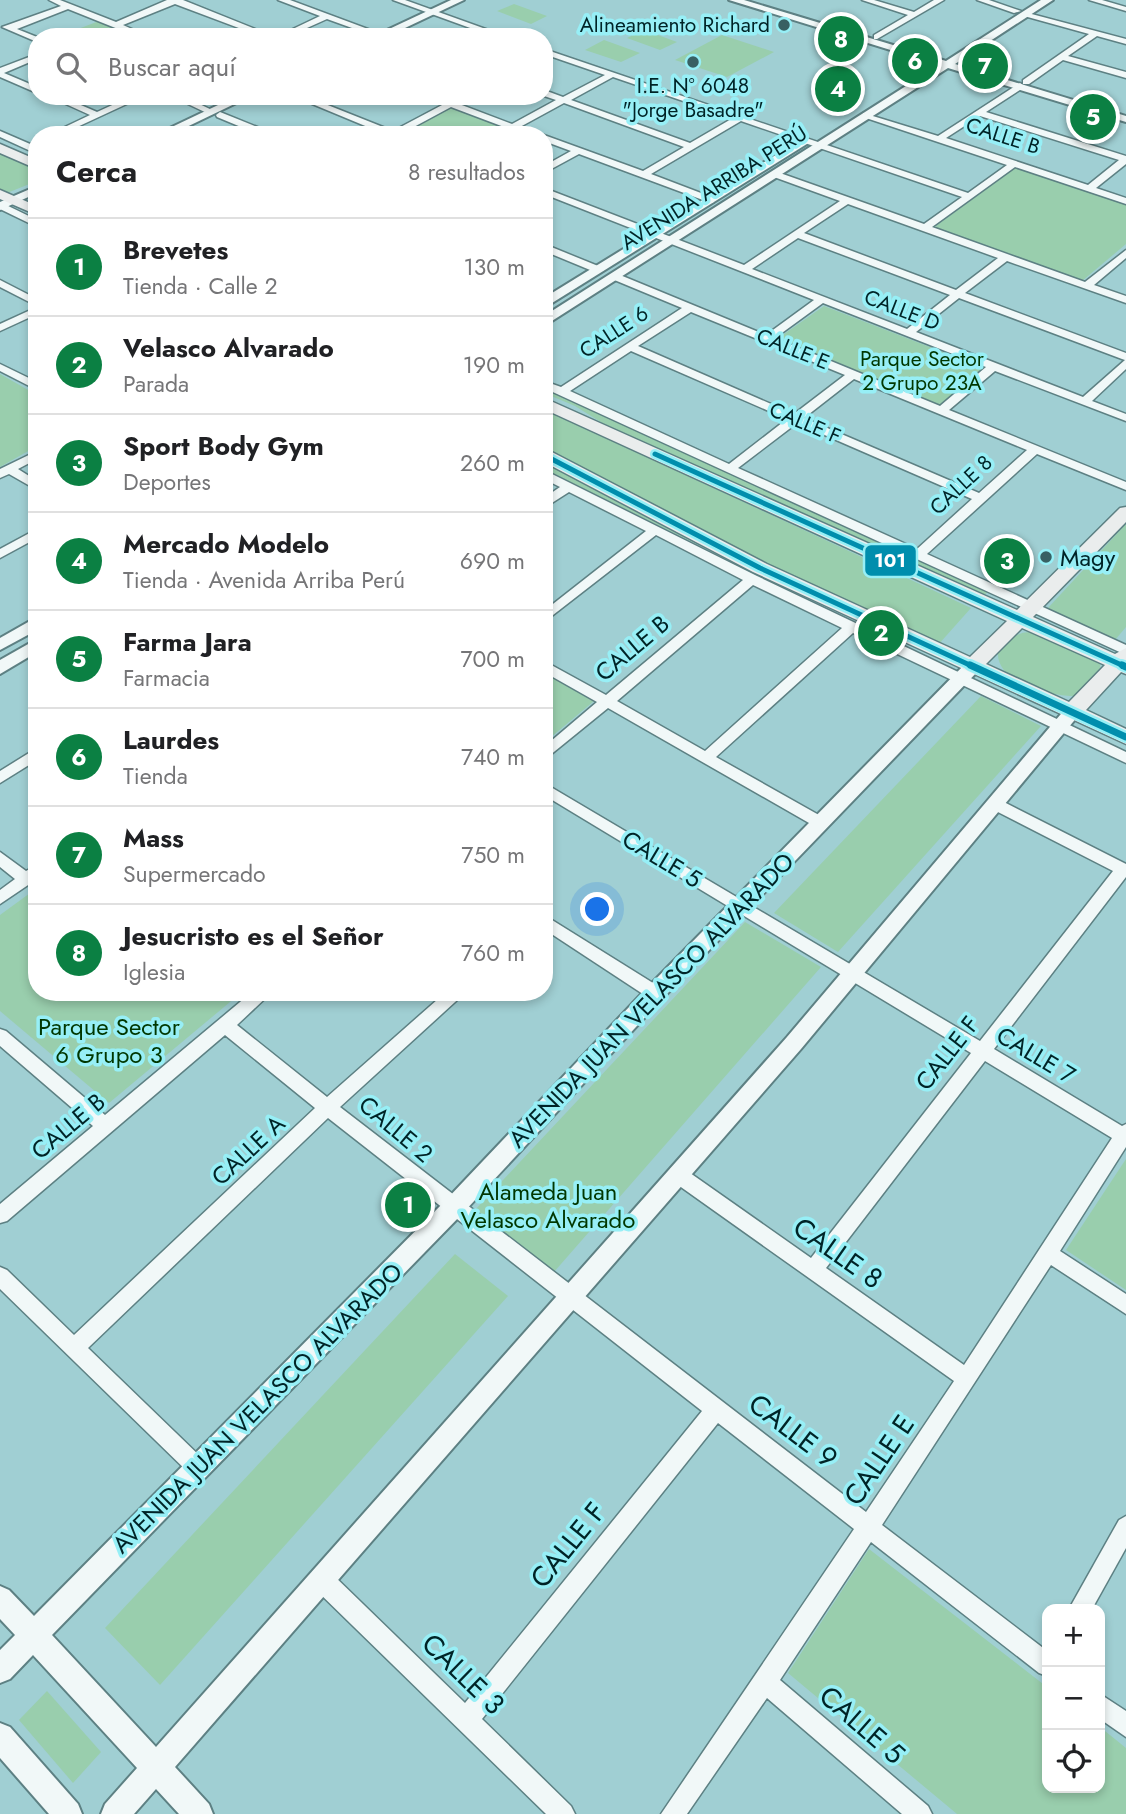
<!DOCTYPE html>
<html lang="es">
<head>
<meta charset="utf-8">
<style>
  body { margin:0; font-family:Jost,sans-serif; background:#f6f6f6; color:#202124 }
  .controls { position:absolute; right:21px; bottom:21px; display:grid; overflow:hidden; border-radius:14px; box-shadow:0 4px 10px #0003 }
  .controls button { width:63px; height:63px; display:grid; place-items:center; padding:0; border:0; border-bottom:2px solid #e0e0e0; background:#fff; color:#202124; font:35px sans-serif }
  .you { position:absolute; left:598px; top:910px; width:24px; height:24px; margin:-18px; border:5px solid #fff; border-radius:50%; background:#1a73e8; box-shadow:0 0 0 10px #1a73e833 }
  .badge { display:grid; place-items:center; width:46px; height:46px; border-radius:50%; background:#0b8043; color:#fff; font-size:23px; font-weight:700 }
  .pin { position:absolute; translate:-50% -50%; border:4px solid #fff; box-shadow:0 2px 7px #0006 }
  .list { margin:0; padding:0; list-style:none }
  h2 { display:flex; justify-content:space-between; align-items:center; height:91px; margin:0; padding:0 28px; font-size:30px }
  h2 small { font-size:23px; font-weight:400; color:#757577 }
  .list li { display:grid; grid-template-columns:46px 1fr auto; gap:21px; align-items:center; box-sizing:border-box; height:98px; padding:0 28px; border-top:2px solid #e0e0e0 }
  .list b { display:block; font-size:26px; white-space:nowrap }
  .list p { margin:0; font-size:23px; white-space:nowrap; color:#757577 }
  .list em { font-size:23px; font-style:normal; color:#757577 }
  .icon { flex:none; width:38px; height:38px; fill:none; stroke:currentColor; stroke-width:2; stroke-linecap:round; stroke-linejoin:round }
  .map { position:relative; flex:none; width:1126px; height:1814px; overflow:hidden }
  .search { position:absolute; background:#fff; box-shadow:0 4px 10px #0003; left:28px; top:28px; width:525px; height:77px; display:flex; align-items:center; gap:18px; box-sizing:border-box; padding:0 24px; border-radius:28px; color:#757577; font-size:26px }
  .panel { position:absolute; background:#fff; box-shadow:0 4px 10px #0003; left:28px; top:126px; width:525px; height:875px; border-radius:28px }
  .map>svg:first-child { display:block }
  .green { fill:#99cead }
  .building { fill:#6e8d90 }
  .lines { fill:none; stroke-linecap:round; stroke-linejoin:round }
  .minor-casing { stroke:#5d8083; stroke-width:3 }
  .tertiary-casing { stroke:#5d8083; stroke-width:4 }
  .secondary-casing { stroke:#5d8083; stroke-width:3 }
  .minor { fill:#f1f8f8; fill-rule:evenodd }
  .tertiary { fill:#f1f8f8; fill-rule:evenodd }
  .secondary { fill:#eaeded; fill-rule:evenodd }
  .bus-1-far1-casing { stroke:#97eff6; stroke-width:10 }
  .bus-1-casing { stroke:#97eff6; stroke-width:12 }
  .bus-1-far1 { stroke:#008ead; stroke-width:5 }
  .bus-1 { stroke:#008ead; stroke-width:7 }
  .poi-dot { fill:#386063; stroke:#97eff6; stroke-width:2.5 }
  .labels { text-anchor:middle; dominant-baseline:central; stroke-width:7; stroke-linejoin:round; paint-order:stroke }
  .far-poi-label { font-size:21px; fill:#002427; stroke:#97eff6; text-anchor:end }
  .far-street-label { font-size:21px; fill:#002427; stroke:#97eff6 }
  .far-park-label { font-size:21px; fill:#003700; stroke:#97eff6 }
  .poi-label { font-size:24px; fill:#002427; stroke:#97eff6; text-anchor:start }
  .street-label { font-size:24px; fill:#002427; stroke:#97eff6 }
  .park-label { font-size:24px; fill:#003700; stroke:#97eff6 }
  .near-street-label { font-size:28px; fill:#002427; stroke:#97eff6 }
  .line-badge { stroke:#97eff6; stroke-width:2.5 }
  .badge-label { font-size:19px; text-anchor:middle; font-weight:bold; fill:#fff }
</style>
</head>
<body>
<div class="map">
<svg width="1126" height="1814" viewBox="0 0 1126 1814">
  <rect width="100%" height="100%" fill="#a0cfd3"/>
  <g class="green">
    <path d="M514,4L547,16L531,24L497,11Z"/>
    <path d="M99,21L140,37H57Z"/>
    <path d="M644,30L677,42L660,50L627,38Z"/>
    <path d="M722,35L774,52L727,77L675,60Z"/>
    <path d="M604,40L640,53L621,62L585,50Z"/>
    <path d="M452,107L526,135H398Z"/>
    <path d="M0,151L37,168V181L7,193L0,190Z"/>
    <path d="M1015,168L1126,205V244L1082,281L933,228Z"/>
    <path d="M824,306L984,368L940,406L777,339Z"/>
    <path d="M0,374L37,395V446L0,467Z"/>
    <path d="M544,388L988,592L980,598L604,424L575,406L544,393Z"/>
    <path d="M544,409L971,608L938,645L765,565L544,449Z"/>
    <path d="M544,461L771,581L544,469Z"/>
    <path d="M1126,524V627L1115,640L1047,609Z"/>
    <path d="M1035,632L1090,655L1100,664L1101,672L1079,696C1053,697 994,684 998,650C1010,638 1017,631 1035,632Z"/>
    <path d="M544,673L594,701L544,743Z"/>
    <path d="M981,696L1041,726L838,952L774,913Z"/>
    <path d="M37,888V992H242L109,1103L0,1011V915Z"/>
    <path d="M745,922L821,967L554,1272L474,1211Z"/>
    <path d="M1126,1159V1290L1066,1250Z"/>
    <path d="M455,1254L508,1296L160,1685L105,1628Z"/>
    <path d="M869,1549L1047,1687V1788H1100V1727L1126,1748V1814H957L788,1673Z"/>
    <path d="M47,1691L101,1752L73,1783L19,1720Z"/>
  </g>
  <path class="building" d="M1010,548L1025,555L1002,577L987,570Z"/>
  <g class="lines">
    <g class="minor-casing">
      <g id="minor">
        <path d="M49,0H60L116,22L167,0H183L275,37H263L175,4L123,25L150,37H138L68,9L17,29L37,37V42L2,27L61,6Z"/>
        <path d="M278,0H290L384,35L377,37L327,19L287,37H276L320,16Z"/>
        <path d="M393,0H405L508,37H495Z"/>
        <path d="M862,0H874L914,12L934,0H944L877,39H874V35L908,15Z"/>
        <path d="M977,0H989L1021,11L1014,13Z"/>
        <path d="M1089,0H1102L1126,7V11Z"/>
        <path d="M1024,12L1126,39V44L1097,36L1068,56L1126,72V78L1063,60L1029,84H1023V80L1089,34L1024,16Z"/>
        <path d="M544,49L968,193L1007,165L863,117V113L938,136L1020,83L1024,86L1023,88L986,112L1126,156V164L1096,188L1126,198V204L1015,167L932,227L1085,282L1126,250V258L1094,285L1126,296V303L1007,261L965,293L1126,353V369L1092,401L1126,414V421L995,371L949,410L1126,482V490L1037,454L927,554L1126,645V655L544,388V381L561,387L682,308L612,279V275H620L766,335L814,300L544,194V188L744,265L840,201L774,177V173H780L924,224L962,197L741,121L651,174L714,198V202L711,203L579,154L544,173V166L571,151L544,141V135L643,171L684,147L564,103L520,127L538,135H525L451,107L399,135H387L293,96H305L393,131L444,104L425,96H438L512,124L556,100L544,96V90L563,97L605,75L544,54ZM613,77L733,118L690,143L571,100ZM980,116L1119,160L1088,185L946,138ZM848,204L998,258L956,290L804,233ZM798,238L950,295L907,329L752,269ZM959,298L1122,359L1125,360L1083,397L916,332ZM823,303L986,367L940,406L775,338ZM691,312L845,375L794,414L638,346ZM631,351L787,419L729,464L570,391ZM854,379L1027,450L979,493L804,418ZM797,423L972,499L917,549L738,468Z"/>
        <path d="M37,54V59L4,73L37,87V93L0,77V68Z"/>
        <path d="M48,96H60L97,112L132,96H144L60,135H48L90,115Z"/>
        <path d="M171,96H183L216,112L209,114Z"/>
        <path d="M220,112L272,133L273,135H260L217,117L216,115Z"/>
        <path d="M0,131L37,147V154L0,137Z"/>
        <path d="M0,202L37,220V227L0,209Z"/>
        <path d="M544,244L603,268L604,270L595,272L544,251Z"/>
        <path d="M0,280L37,299V306L0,287Z"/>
        <path d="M37,307V314L0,331V324Z"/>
        <path d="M0,364L37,382V390L0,371Z"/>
        <path d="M37,451V459L18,469L37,481V490L9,474L0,478V469Z"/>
        <path d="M544,470L757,576L1126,752V763L853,633L716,757L826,819L829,823L826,827H816L608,708L544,760V747L597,702L544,672V661L606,695L743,580L656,535L544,622V611L646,531L569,492L544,508V498L560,487L544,479ZM753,585L842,628L705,751L617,701Z"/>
        <path d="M37,529V538L0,558V549Z"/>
        <path d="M37,748V760L0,783V771Z"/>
        <path d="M544,783L980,1041L1113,871L990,808L988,804L990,800H1000L1126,864V877L994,1049L1122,1126L1126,1124V1147L1060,1251L1126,1294V1314L1051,1265L882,1525L1047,1651V1676L1039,1673L871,1542L780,1680L928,1806L932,1814H902L767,1698L687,1814H661L854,1529L718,1423L482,1719L571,1806L575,1814H546L313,1587L310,1579L313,1571L321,1568L329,1571L465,1703L702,1411L328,1118L88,1348L205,1461L208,1468L205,1475L198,1478L191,1475L0,1289V1267L7,1270L74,1335L315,1108L225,1035L7,1221L0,1223V1204L93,1126L0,1046V1029L6,1031L105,1115L252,992H272L237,1025L327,1097L446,992H466L340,1107L866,1512L954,1381L671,1180L668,1174L671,1168L677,1166L683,1168L811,1258L971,1053L544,795ZM985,1061L1112,1138L964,1365L826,1268Z"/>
        <path d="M0,852L26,871L37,865V879L0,904V890L15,879L0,867Z"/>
        <path d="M544,915L661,988L663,993L661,998H649L544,929Z"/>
        <path d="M1126,1516V1548L1092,1609H1069L1119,1520Z"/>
        <path d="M1100,1694L1126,1711V1737L1100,1719Z"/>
      </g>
    </g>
    <g class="tertiary-casing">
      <g id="tertiary">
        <path d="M451,0H464L386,37H372Z"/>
        <path d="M729,0H744L946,61L1041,0H1053L955,64L1126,116V122L948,68L544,326V316L939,65Z"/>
        <path d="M237,96H251L170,135H155Z"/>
        <path d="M800,140L810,142L544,308V298Z"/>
        <path d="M37,186V193L0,210V202Z"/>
        <path d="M37,617V630L0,650V638Z"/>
        <path d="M37,639V652L0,674V660Z"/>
        <path d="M973,660L979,662L981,666L979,670L662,999L462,1214L52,1635L156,1747L787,1037L1066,708H1078L1081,712L1078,716L801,1049L175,1767L209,1804L213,1814H179L156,1789L134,1814H101L105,1804L137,1768L33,1655L10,1679L0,1683V1650L15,1635L0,1619V1586L9,1590L34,1616L446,1200L648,987L967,662Z"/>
        <path d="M0,1723L10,1727L78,1804L82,1814H49L0,1758Z"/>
      </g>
    </g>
    <g class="secondary-casing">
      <g id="secondary">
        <path d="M0,144L37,160V169L0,153Z"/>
        <path d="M0,190L37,206V215L0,199Z"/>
        <path d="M544,398L1017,610L1120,508L1126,507V522L1033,617L1115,654L1126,648V674L1121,672L1086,710L1126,729V744L753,572L544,462V450L550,451L767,564L970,657L1007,621L544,409ZM1022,628L1105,665L1069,702L986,664Z"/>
      </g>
    </g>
    <use href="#minor" class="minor"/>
    <use href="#tertiary" class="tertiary"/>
    <use href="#secondary" class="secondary"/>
    <g class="bus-1-far1-casing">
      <g id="bus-1-far1">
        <path d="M655,454L1126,667"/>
        <path d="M544,455L760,568L974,667"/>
      </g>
    </g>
    <g class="bus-1-casing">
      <g id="bus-1">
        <path d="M970,665L1126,737"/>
        <path d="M1122,665L1126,667"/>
      </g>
    </g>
    <use href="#bus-1-far1" class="bus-1-far1"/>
    <use href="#bus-1" class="bus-1"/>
  </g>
  <g class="poi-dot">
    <circle cx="784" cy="25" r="7"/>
    <circle cx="693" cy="62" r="7"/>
    <circle cx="1046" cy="557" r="7"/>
  </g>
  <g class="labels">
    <g class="far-poi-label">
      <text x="770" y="25">Alineamiento Richard</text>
      <text x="693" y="86" text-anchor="middle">I.E. N° 6048<tspan x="693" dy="24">"Jorge Basadre"</tspan></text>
    </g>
    <g class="far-street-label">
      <text transform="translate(1003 136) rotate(18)">CALLE B</text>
      <text transform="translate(714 188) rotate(-32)">AVENIDA ARRIBA PERÚ</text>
      <text transform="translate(902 310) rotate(21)">CALLE D</text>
      <text transform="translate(614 332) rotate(-33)">CALLE 6</text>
      <text transform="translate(793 349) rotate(22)">CALLE E</text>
      <text transform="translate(805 423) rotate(23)">CALLE F</text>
      <text transform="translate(961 485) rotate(-43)">CALLE 8</text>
    </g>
    <g class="far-park-label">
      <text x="922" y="359">Parque Sector<tspan x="922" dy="24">2 Grupo 23A</tspan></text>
    </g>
    <g class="poi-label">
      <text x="1060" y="557">Magy</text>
    </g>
    <g class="street-label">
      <text transform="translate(632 648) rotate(-40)">CALLE B</text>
      <text transform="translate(662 859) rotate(31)">CALLE 5</text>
      <text transform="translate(651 1000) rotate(-46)">AVENIDA JUAN VELASCO ALVARADO</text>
      <text transform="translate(947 1053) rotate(-52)">CALLE F</text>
      <text transform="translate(1036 1055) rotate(31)">CALLE 7</text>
      <text transform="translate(68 1126) rotate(-40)">CALLE B</text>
      <text transform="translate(396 1129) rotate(40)">CALLE 2</text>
      <text transform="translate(248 1150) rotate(-43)">CALLE A</text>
      <text transform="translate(257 1408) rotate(-45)">AVENIDA JUAN VELASCO ALVARADO</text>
    </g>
    <g class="park-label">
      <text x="109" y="1026">Parque Sector<tspan x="109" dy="28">6 Grupo 3</tspan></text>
      <text x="548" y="1191">Alameda Juan<tspan x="548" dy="28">Velasco Alvarado</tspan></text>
    </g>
    <g class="near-street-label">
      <text transform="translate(838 1253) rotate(35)">CALLE 8</text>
      <text transform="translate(793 1431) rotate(37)">CALLE 9</text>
      <text transform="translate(879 1460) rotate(-56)">CALLE E</text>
      <text transform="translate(568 1545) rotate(-51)">CALLE F</text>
      <text transform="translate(463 1674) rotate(44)">CALLE 3</text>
      <text transform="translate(862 1725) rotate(41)">CALLE 5</text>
    </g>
  </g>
  <rect class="line-badge" x="864" y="544" width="53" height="33" rx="7" fill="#008ead"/>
  <g class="badge-label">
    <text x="890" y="567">101</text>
  </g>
</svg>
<div class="controls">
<button>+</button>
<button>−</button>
<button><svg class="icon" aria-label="locate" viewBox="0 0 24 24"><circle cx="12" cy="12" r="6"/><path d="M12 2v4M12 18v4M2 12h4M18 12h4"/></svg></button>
</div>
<div class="you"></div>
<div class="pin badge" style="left:408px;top:1205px">1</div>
<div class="pin badge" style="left:881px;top:633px">2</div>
<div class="pin badge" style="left:1007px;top:561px">3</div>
<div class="pin badge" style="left:838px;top:89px">4</div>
<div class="pin badge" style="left:1093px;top:117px">5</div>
<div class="pin badge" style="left:915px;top:61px">6</div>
<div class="pin badge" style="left:985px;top:66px">7</div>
<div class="pin badge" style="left:841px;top:39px">8</div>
<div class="search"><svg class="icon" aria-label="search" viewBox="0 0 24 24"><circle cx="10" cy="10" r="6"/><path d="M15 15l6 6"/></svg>Buscar aquí</div>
<section class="panel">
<h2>Cerca<small>8 resultados</small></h2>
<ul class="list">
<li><span class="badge">1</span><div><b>Brevetes</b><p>Tienda · Calle 2</p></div><em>130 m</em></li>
<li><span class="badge">2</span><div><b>Velasco Alvarado</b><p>Parada</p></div><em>190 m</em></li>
<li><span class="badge">3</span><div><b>Sport Body Gym</b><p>Deportes</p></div><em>260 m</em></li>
<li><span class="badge">4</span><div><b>Mercado Modelo</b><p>Tienda · Avenida Arriba Perú</p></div><em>690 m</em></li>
<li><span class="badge">5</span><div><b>Farma Jara</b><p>Farmacia</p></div><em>700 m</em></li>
<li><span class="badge">6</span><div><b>Laurdes</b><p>Tienda</p></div><em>740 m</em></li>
<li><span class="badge">7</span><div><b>Mass</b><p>Supermercado</p></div><em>750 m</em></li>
<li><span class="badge">8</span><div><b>Jesucristo es el Señor</b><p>Iglesia</p></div><em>760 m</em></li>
</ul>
</section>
</div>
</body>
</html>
